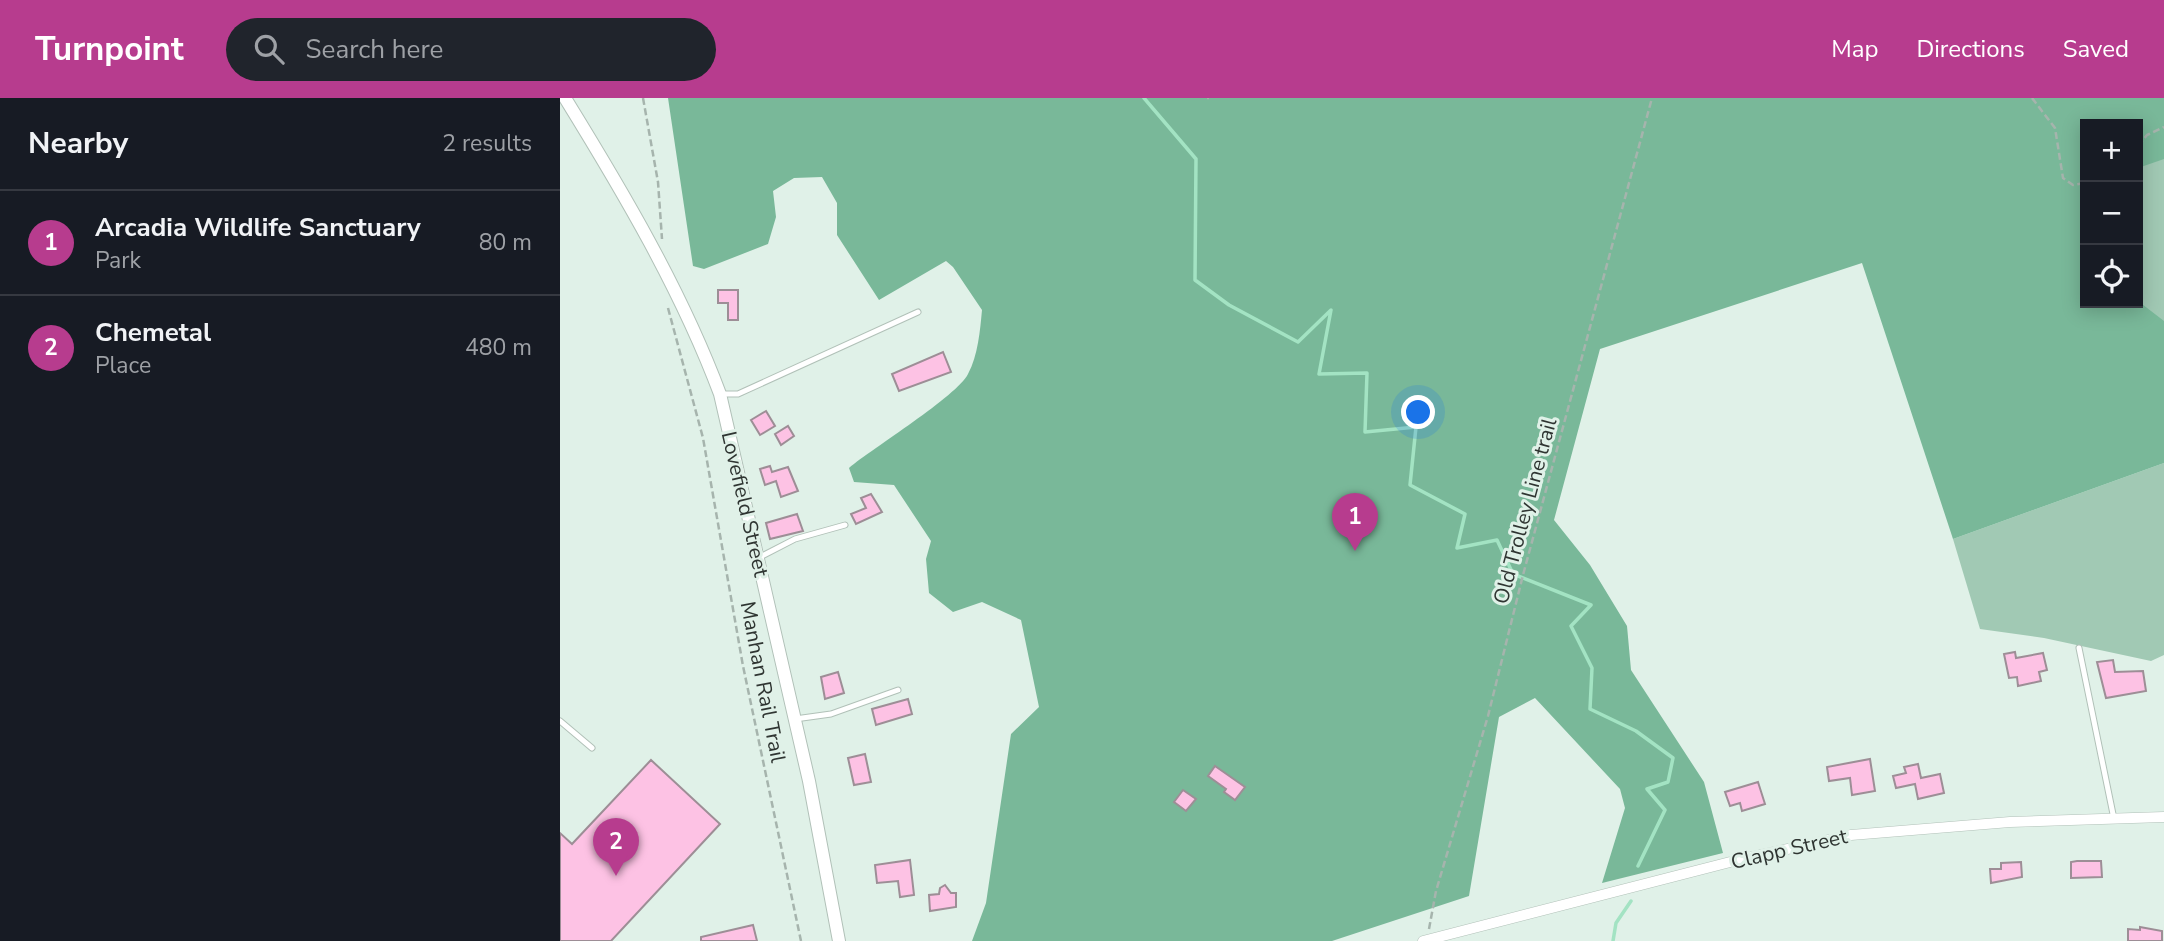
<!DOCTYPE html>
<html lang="en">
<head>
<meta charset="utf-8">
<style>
  body { margin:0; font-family:"Nunito Sans",sans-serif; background:#20242c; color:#f1f3f6 }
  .controls { position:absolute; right:21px; top:21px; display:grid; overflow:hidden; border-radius:0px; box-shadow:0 4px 18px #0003 }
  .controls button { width:63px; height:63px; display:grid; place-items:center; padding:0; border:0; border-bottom:2px solid #363941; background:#171b24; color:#f1f3f6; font:35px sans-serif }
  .you { position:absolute; left:859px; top:315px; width:24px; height:24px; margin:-18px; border:5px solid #fff; border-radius:50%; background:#1a73e8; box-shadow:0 0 0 10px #1a73e833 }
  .badge { display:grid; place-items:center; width:46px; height:46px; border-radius:50%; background:#b73c8e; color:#fff; font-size:23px; font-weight:700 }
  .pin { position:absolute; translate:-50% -58px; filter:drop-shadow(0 2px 4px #0008) }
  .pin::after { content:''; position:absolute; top:37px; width:24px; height:21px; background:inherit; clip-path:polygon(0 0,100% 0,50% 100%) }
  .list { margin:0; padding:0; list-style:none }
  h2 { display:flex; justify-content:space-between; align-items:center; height:91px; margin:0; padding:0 28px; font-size:30px }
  h2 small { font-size:23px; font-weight:400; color:#9ea1a6 }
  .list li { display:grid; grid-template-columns:46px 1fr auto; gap:21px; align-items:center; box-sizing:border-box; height:105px; padding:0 28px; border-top:2px solid #363941 }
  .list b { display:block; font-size:26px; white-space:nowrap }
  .list p { margin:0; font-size:23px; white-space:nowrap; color:#9ea1a6 }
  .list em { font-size:23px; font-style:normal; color:#9ea1a6 }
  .icon { flex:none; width:38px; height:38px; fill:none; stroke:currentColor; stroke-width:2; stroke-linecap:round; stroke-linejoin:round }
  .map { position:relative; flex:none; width:1604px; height:843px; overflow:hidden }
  header { display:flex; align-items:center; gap:42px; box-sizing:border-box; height:98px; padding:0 35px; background:#b73c8e; color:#fff }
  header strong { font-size:33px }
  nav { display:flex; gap:38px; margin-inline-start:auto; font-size:24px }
  .search { width:490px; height:63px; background:#20242c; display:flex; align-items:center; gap:18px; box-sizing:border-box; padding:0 24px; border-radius:38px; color:#9ea1a6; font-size:26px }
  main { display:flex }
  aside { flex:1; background:#171b24 }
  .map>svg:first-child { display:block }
  .green { fill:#a1c9b4 }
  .forest { fill:#79b899 }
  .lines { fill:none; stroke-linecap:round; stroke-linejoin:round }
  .stream { stroke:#a3e3c3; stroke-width:3.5 }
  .building { fill:#fdc2e4; stroke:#9d8e96; stroke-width:2 }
  .service-casing { stroke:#b1c1b8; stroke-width:7 }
  .minor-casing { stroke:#b1c1b8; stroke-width:11 }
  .tertiary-casing { stroke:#b1c1b8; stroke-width:14 }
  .path { stroke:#a6b4ad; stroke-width:2.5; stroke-dasharray:7 3.5; stroke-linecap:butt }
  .service { stroke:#fff; stroke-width:5 }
  .minor { stroke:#fff; stroke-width:10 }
  .tertiary { stroke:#fff; stroke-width:12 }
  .labels { text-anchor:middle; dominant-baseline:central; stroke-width:6; stroke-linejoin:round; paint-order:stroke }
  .street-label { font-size:21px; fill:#2f3532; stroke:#e0f1e8 }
</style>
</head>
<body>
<header>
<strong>Turnpoint</strong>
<div class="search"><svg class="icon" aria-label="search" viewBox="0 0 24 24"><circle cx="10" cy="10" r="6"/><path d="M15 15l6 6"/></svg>Search here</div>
<nav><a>Map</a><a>Directions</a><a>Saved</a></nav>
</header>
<main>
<aside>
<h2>Nearby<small>2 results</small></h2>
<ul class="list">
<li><span class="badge">1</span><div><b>Arcadia Wildlife Sanctuary</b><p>Park</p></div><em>80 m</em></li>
<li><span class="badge">2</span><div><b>Chemetal</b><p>Place</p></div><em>480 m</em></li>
</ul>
</aside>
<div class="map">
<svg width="1604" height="843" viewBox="0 0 1604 843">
  <rect width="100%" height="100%" fill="#e0f1e8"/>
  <g class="green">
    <path d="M1431,0H1604V248L1578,205V26H1525Z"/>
    <path d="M1604,365V557L1591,563L1484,540L1420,531L1393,441Z"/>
  </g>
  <path class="forest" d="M108,0H1604V61L1578,70V26H1525V205L1578,203L1604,223V365L1393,441L1302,165L1040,251L994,422L1030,467L1067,528L1071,572L1144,684L1163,755L1042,785L1065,710L1060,691L975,600L939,619L909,798L772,843H412L426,805L451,636L479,609L461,522L422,504L393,514L369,495L366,461L371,443L334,387L294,384L289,370C313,350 397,298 408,276C418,257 420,233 422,212L393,169L386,163L319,202L277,137V105L262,79L234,80L213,93L216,119L208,146L144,171L133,168Z"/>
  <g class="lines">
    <g class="stream">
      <path d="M584,0L636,61L635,182L669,207L738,244L771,212L759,276L807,275L805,334L856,329L850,387L905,416L897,450L937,442L953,476L1031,507L1011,528L1032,570L1030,611L1076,633L1113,660L1108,684L1087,691L1105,712L1078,768"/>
      <path d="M1053,843L1056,825L1071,803"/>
    </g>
  </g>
  <g class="building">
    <path d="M158,192H178V222H168V205H158Z"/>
    <path d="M383,254L391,274L339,293L332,276Z"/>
    <path d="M206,313L215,328L200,337L191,322Z"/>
    <path d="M228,328L234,338L221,347L215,336Z"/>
    <path d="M210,368L212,374L228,369L238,393L221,399L216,383L205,387L200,371Z"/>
    <path d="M311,396L322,414L296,426L291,416L306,410L301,400Z"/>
    <path d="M237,416L243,433L210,441L206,425Z"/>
    <path d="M1455,554L1456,560L1483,555L1487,572L1479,574L1481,583L1458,588L1457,579L1449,580L1444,556Z"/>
    <path d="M1553,562L1555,574L1583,573L1586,593L1546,600L1537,564Z"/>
    <path d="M278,574L284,595L265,601L261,579Z"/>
    <path d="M348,601L352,616L316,627L312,611Z"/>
    <path d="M305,656L311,684L294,687L288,660Z"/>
    <path d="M1310,661L1315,693L1292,697L1290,680L1269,683L1267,669Z"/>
    <path d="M91,662L160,726L51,843H0V735L12,746Z"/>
    <path d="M1358,666L1361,680L1380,676L1384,695L1358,701L1355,686L1336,690L1333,678L1346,675L1344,669Z"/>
    <path d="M655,668L685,689L675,702L664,694L666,691L648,678Z"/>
    <path d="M1198,684L1205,706L1182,713L1180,705L1170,708L1165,694Z"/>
    <path d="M623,692L636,701L626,713L614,704Z"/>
    <path d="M350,762L354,797L340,799L338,783L317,785L315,767Z"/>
    <path d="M1517,763H1541L1542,779L1511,780V764Z"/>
    <path d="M1461,764L1462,779L1431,785L1430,771H1441V765Z"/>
    <path d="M385,787L391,795H396V809L370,813L369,797L379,796L380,790Z"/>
    <path d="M193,827L197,843H141V839Z"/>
    <path d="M1580,829L1602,833V843H1568V831L1580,832Z"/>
  </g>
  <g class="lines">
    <g class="service-casing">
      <g id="service">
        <path d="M160,296H178L358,214"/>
        <path d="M198,460L235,441L285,427"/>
        <path d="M1519,550L1554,721"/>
        <path d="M235,621L271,616L338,592"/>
        <path d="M0,623L32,650"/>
      </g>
    </g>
    <g class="minor-casing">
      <path id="minor" d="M863,843L1178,762L1291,737L1450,724L1604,719"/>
    </g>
    <g class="tertiary-casing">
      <path id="tertiary" d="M5,0C63,94 121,192 160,296L249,683L279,843"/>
    </g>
    <g class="path">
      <path d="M83,0L98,84L102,141"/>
      <path d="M647,0H649"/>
      <path d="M1472,0L1495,30L1503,80L1513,87L1525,85"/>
      <path d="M1578,48L1587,37L1604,29"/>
      <path d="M108,210L143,340L183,568L241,843"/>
      <path d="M869,831L876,793L928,618L963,477L1092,0"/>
    </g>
    <use href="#service" class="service"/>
    <use href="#minor" class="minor"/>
    <use href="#tertiary" class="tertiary"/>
  </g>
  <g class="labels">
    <g class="street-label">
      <text transform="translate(185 406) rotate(77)">Lovefield Street</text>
      <text transform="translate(965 413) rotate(-75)">Old Trolley Line trail</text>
      <text transform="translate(203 584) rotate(79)">Manhan Rail Trail</text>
      <text transform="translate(1229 751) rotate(-13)">Clapp Street</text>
    </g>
  </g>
</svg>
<div class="controls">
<button>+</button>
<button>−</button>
<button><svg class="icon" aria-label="locate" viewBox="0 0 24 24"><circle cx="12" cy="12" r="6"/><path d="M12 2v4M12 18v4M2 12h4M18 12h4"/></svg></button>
</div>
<div class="you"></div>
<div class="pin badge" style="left:795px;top:453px">1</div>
<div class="pin badge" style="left:56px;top:778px">2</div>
</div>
</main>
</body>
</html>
